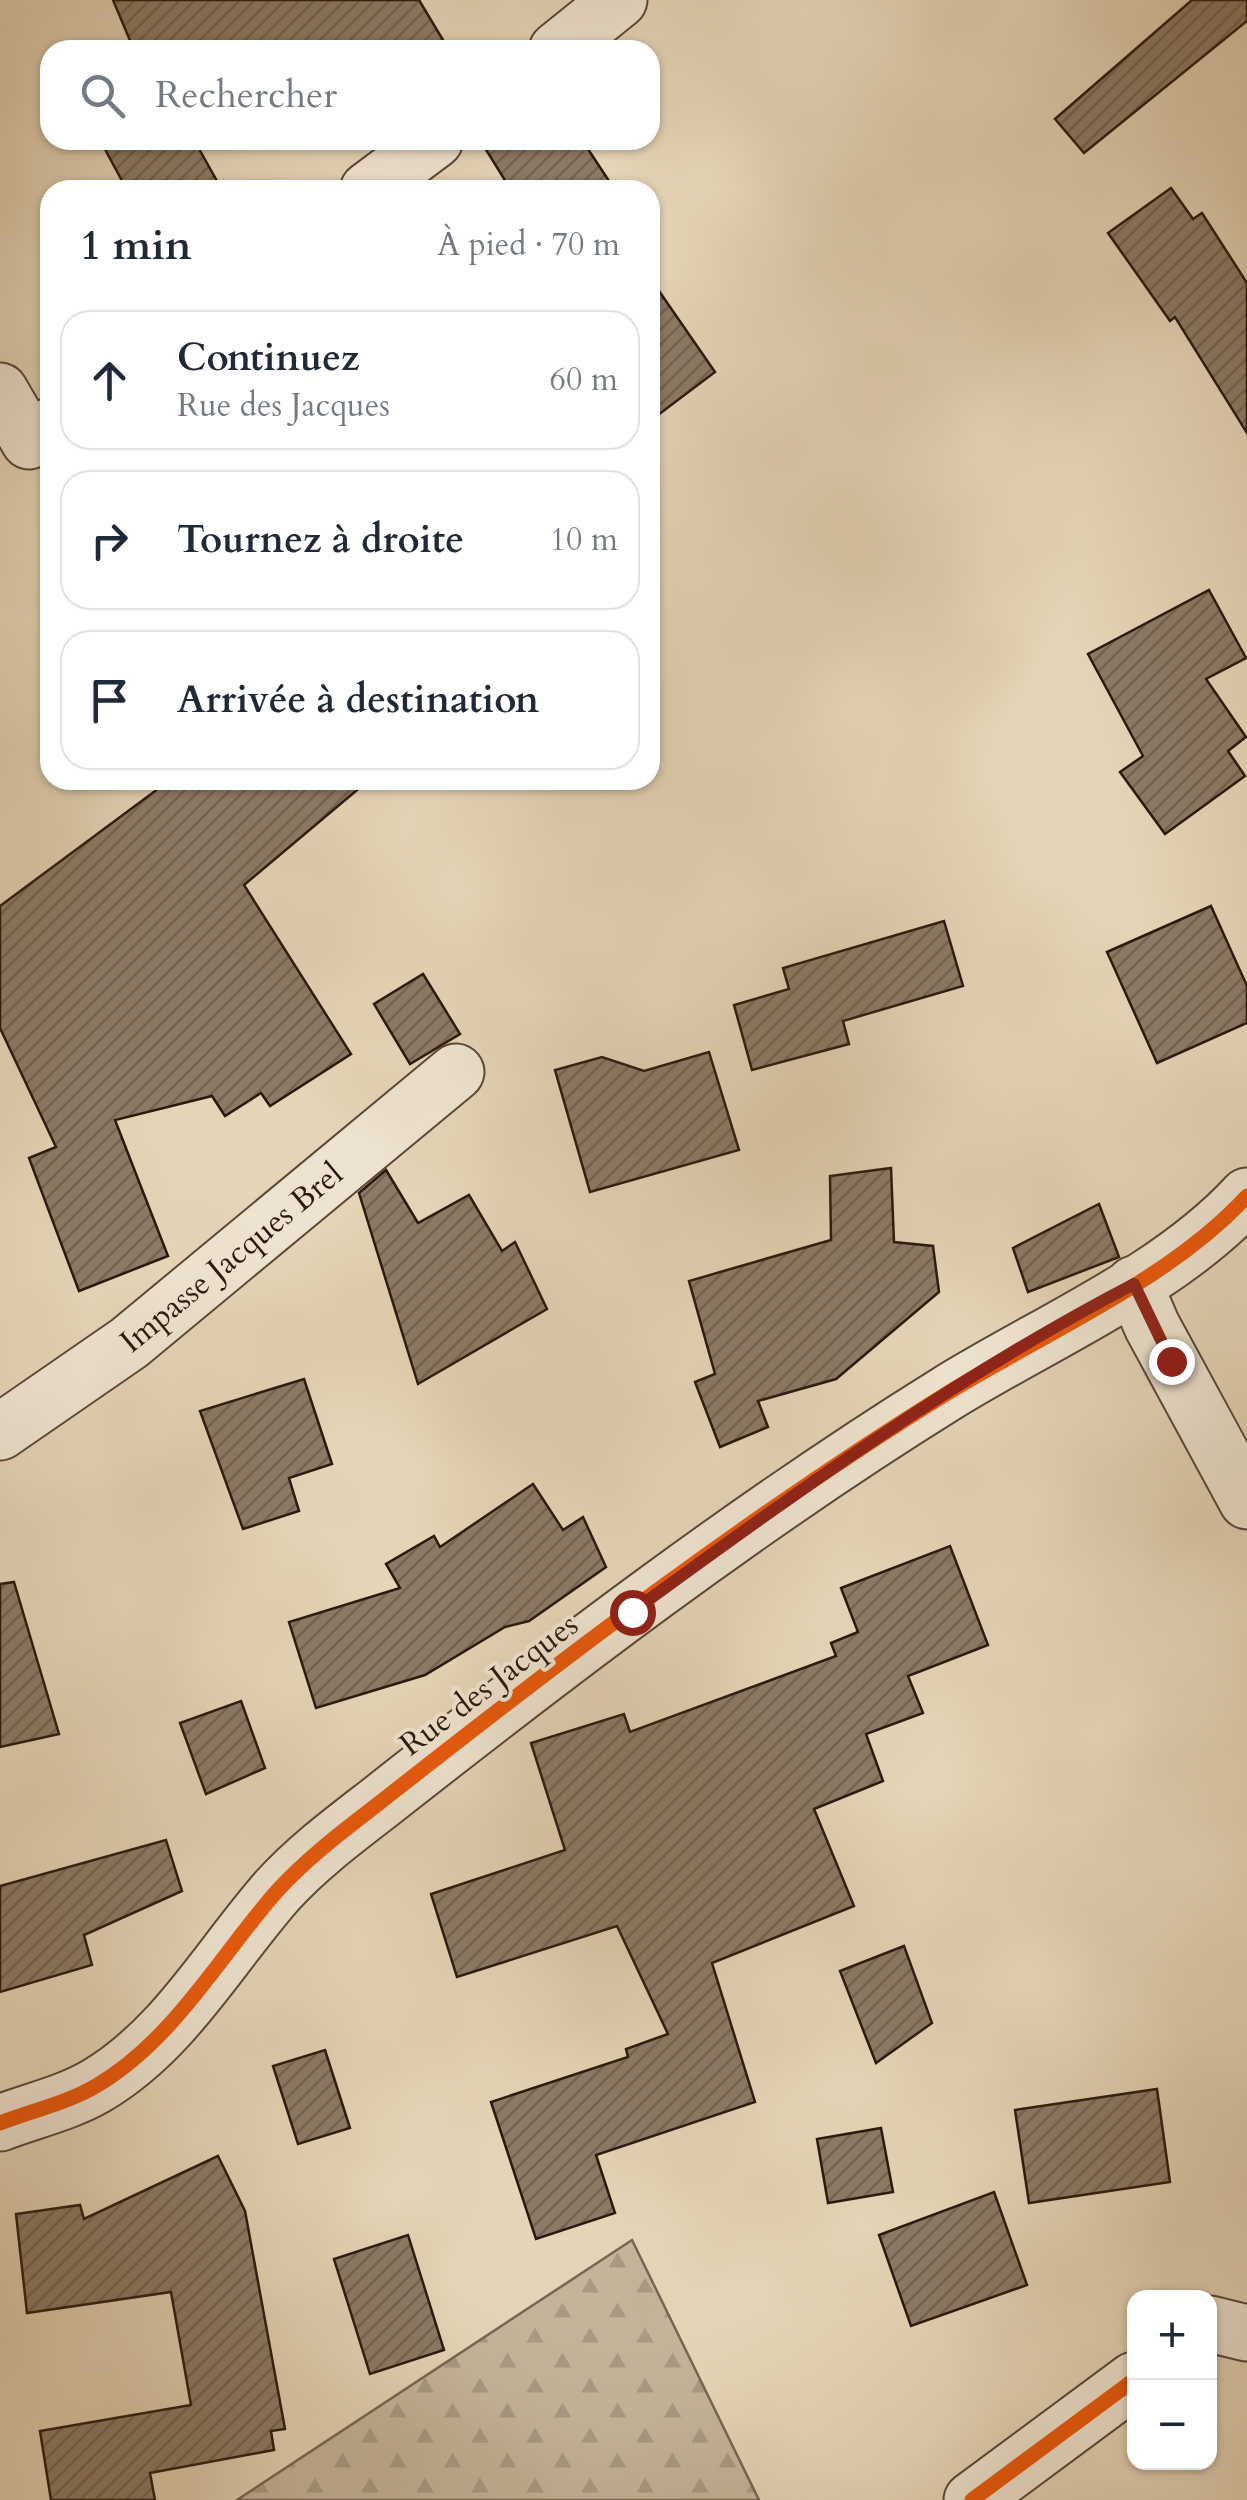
<!DOCTYPE html>
<html lang="fr">
<head>
<meta charset="utf-8">
<style>
  body { margin:0; font-family:Cardo,serif; background:#f6f6f7; color:#1f2937 }
  .controls { position:absolute; right:30px; bottom:30px; display:grid; overflow:hidden; border-radius:20px; box-shadow:0 2px 8px #0004 }
  .controls button { width:90px; height:90px; display:grid; place-items:center; padding:0; border:0; border-bottom:2px solid #e0e1e3; background:#fff; color:#1f2937; font:50px sans-serif }
  .stop { position:absolute; width:30px; height:30px; margin:-22px; border:8px solid #8f2418; border-radius:50%; background:#fff }
  .stop.end { background:#8f2418; border-color:#fff; box-shadow:0 2px 10px #0008 }
  .list { margin:0; padding:0; list-style:none }
  h2 { display:flex; justify-content:space-between; align-items:center; height:130px; margin:0; padding:0 40px; font-size:42px }
  h2 small { font-size:32px; font-weight:400; color:#747a83 }
  .list li { display:grid; grid-template-columns:65px 1fr auto; gap:30px; align-items:center; box-sizing:border-box; height:140px; margin:0 20px 20px; padding:0 20px; border:2px solid #e0e1e3; border-radius:30px }
  .list b { display:block; font-size:38px; white-space:nowrap }
  .list p { margin:0; font-size:32px; white-space:nowrap; color:#747a83 }
  .list em { font-size:32px; font-style:normal; color:#747a83 }
  .icon { flex:none; width:55px; height:55px; fill:none; stroke:currentColor; stroke-width:2; stroke-linecap:round; stroke-linejoin:round }
  .map { position:relative; flex:none; width:1247px; height:2500px; overflow:hidden }
  .search { position:absolute; background:#fff; box-shadow:0 2px 8px #0004; left:40px; top:40px; width:620px; height:110px; display:flex; align-items:center; gap:25px; box-sizing:border-box; padding:0 35px; border-radius:30px; color:#747a83; font-size:38px }
  .panel { position:absolute; background:#fff; box-shadow:0 2px 8px #0004; left:40px; top:180px; width:620px; height:610px; border-radius:30px }
  .map>svg:first-child { display:block }
  .forest { fill:url(#forest-firs); stroke:#786654; stroke-width:2.5 }
  .building { fill:url(#building-hatch); stroke:#2b190f; stroke-width:2.5 }
  .lines { fill:none; stroke-linecap:round; stroke-linejoin:round }
  .minor-casing { stroke:#5a4839; stroke-width:59 }
  .minor { stroke:#eee3d0; stroke-width:55 }
  .cycleway-casing { stroke:#eee3d0; stroke-width:21 }
  .cycleway { stroke:#e8590c; stroke-width:15 }
  .route { stroke:#8f2418; stroke-width:12 }
  .labels { text-anchor:middle; dominant-baseline:central; stroke-width:8; stroke-linejoin:round; paint-order:stroke }
  .street-label { font-size:32px; fill:#2b190f; stroke:#eee3d0 }
</style>
</head>
<body>
<div class="map">
<svg width="1247" height="2500" viewBox="0 0 1247 2500">
  <defs>
    <pattern id="forest-firs" width="22" height="20" patternUnits="userSpaceOnUse" patternTransform="scale(2.5)"><rect width="22" height="20" fill="#c5b49a"/><path d="M5 1l3.5 6h-7zM16 11l3.5 6h-7z" fill="#a99a84"/></pattern>
    <pattern id="building-hatch" width="6" height="6" patternUnits="userSpaceOnUse" patternTransform="scale(2.5)"><rect width="6" height="6" fill="#8c7a66"/><path d="M-1 1l2-2M0 6l6-6M5 7l2-2" fill="none" stroke="#736352"/></pattern>
  </defs>
  <rect width="100%" height="100%" fill="#e5d4b6"/>
  <filter id="stains"><feTurbulence type="fractalNoise" baseFrequency=".002" numOctaves="4"/><feColorMatrix values="0 0 0 0 .2 0 0 0 0 .09 0 0 0 0 .02 0 0 0 .5 -.17"/></filter>
  <radialGradient id="worn" r=".72"><stop offset=".6" stop-color="#630" stop-opacity="0"/><stop offset="1" stop-color="#630" stop-opacity=".3"/></radialGradient>
  <path class="forest" d="M632,2240L759,2500H237Z"/>
  <g class="building">
    <path d="M113,0H419L449,50H134Z"/>
    <path d="M1192,0H1247V21L1084,153L1055,119Z"/>
    <path d="M100,140H194L222,190H127Z"/>
    <path d="M480,140H582L615,190H511Z"/>
    <path d="M1171,188L1193,219L1202,213L1247,283V433L1175,317L1170,321L1108,233Z"/>
    <path d="M650,278L715,372L650,421Z"/>
    <path d="M1209,590L1246,658L1206,679L1246,737L1228,751L1245,776L1165,834L1120,772L1143,756L1088,654Z"/>
    <path d="M170,780H369L244,885L351,1054L270,1106L261,1093L225,1116L212,1096L115,1120L168,1256L79,1291L29,1158L56,1147L0,1028V906Z"/>
    <path d="M1211,906L1247,986V1023L1157,1063L1107,952Z"/>
    <path d="M944,921L963,986L843,1021L849,1044L752,1070L734,1005L789,989L783,968Z"/>
    <path d="M423,974L460,1034L410,1064L374,1004Z"/>
    <path d="M709,1052L739,1150L590,1192L555,1070L602,1057L644,1071Z"/>
    <path d="M891,1168L894,1242L933,1246L939,1292L836,1379L758,1401L768,1427L720,1447L695,1382L715,1374L689,1281L831,1240L830,1176Z"/>
    <path d="M386,1170L418,1223L469,1195L502,1251L515,1242L547,1309L418,1384L359,1193Z"/>
    <path d="M1099,1204L1119,1257L1028,1292L1013,1248Z"/>
    <path d="M304,1379L332,1464L289,1478L299,1511L243,1529L200,1411Z"/>
    <path d="M533,1484L563,1530L583,1517L606,1567L529,1621L505,1627L425,1675L316,1708L289,1622L400,1588L386,1564L434,1536L440,1547Z"/>
    <path d="M950,1546L988,1645L908,1676L923,1713L866,1734L883,1781L814,1809L854,1906L712,1963L755,2102L596,2155L615,2213L536,2239L491,2102L628,2057L626,2049L668,2034L617,1926L457,1977L431,1894L565,1850L531,1743L624,1714L630,1732L836,1656L831,1643L858,1632L841,1588Z"/>
    <path d="M14,1582L59,1734L0,1747V1584Z"/>
    <path d="M241,1701L265,1768L206,1794L180,1723Z"/>
    <path d="M166,1840L182,1891L84,1935L92,1965L0,1992V1886Z"/>
    <path d="M904,1946L932,2023L876,2063L840,1971Z"/>
    <path d="M325,2050L350,2128L298,2144L273,2066Z"/>
    <path d="M1157,2089L1170,2182L1029,2203L1015,2110Z"/>
    <path d="M881,2128L893,2192L828,2203L817,2139Z"/>
    <path d="M218,2156L245,2211L285,2429L271,2431L274,2450L150,2473L155,2500H51L40,2431L191,2405L171,2292L27,2313L16,2214L80,2205L84,2219Z"/>
    <path d="M994,2192L1027,2285L911,2326L879,2235Z"/>
    <path d="M408,2235L444,2350L370,2374L334,2259Z"/>
  </g>
  <g class="lines">
    <g class="minor-casing">
      <g id="minor">
        <path d="M557,50L619,0"/>
        <path d="M368,190L435,140"/>
        <path d="M0,391L29,441L50,426"/>
        <path d="M1134,1284L1152,1326L1247,1501"/>
        <path id="s1" d="M0,1432L129,1343L456,1072"/>
        <path d="M0,2123C31,2111 67,2103 96,2086C174,2040 219,1957 277,1891C307,1858 343,1831 378,1804C561,1660 748,1517 946,1394C1044,1333 1169,1281 1247,1196"/>
        <path d="M1210,2324L1247,2333"/>
        <path d="M972,2500L1134,2380"/>
      </g>
    </g>
    <use href="#minor" class="minor"/>
    <g class="cycleway-casing">
      <g id="cycleway">
        <path d="M0,2123C31,2111 67,2103 96,2086C174,2040 219,1957 277,1891C307,1858 343,1831 378,1804C561,1660 748,1517 946,1394C1044,1333 1169,1281 1247,1196"/>
        <path d="M972,2500L1134,2380"/>
      </g>
    </g>
    <use href="#cycleway" class="cycleway"/>
  </g>
  <g class="lines">
    <path class="route" d="M632,1612C793,1494 957,1376 1134,1284L1171,1361"/>
  </g>
  <g class="labels">
    <g class="street-label">
      <text stroke="none"><textPath href="#s1" startOffset="290">Impasse Jacques Brel</textPath></text>
      <text transform="translate(489 1685) rotate(-37)">Rue des Jacques</text>
    </g>
  </g>
  <rect width="100%" height="100%" filter="url(#stains)"/>
  <rect width="100%" height="100%" fill="url(#worn)"/>
</svg>
<div class="controls">
<button>+</button>
<button>−</button>
</div>
<div class="stop" style="left:632px;top:1612px"></div>
<div class="stop end" style="left:1171px;top:1361px"></div>
<div class="search"><svg class="icon" aria-label="search" viewBox="0 0 24 24"><circle cx="10" cy="10" r="6"/><path d="M15 15l6 6"/></svg>Rechercher</div>
<section class="panel">
<h2>1 min<small>À pied · 70 m</small></h2>
<ul class="list">
<li><svg class="icon" aria-label="ahead" viewBox="0 0 24 24"><path d="M12 20V5M6 11l6-6 6 6"/></svg><div><b>Continuez</b><p>Rue des Jacques</p></div><em>60 m</em></li>
<li><svg class="icon" aria-label="right" viewBox="0 0 24 24"><path d="M7 20v-9h11M14 6l5 5-5 5"/></svg><div><b>Tournez à droite</b></div><em>10 m</em></li>
<li><svg class="icon" aria-label="arrive" viewBox="0 0 24 24"><path d="M6 21V4h12l-3 4 3 4H6"/></svg><div><b>Arrivée à destination</b></div></li>
</ul>
</section>
</div>
</body>
</html>
